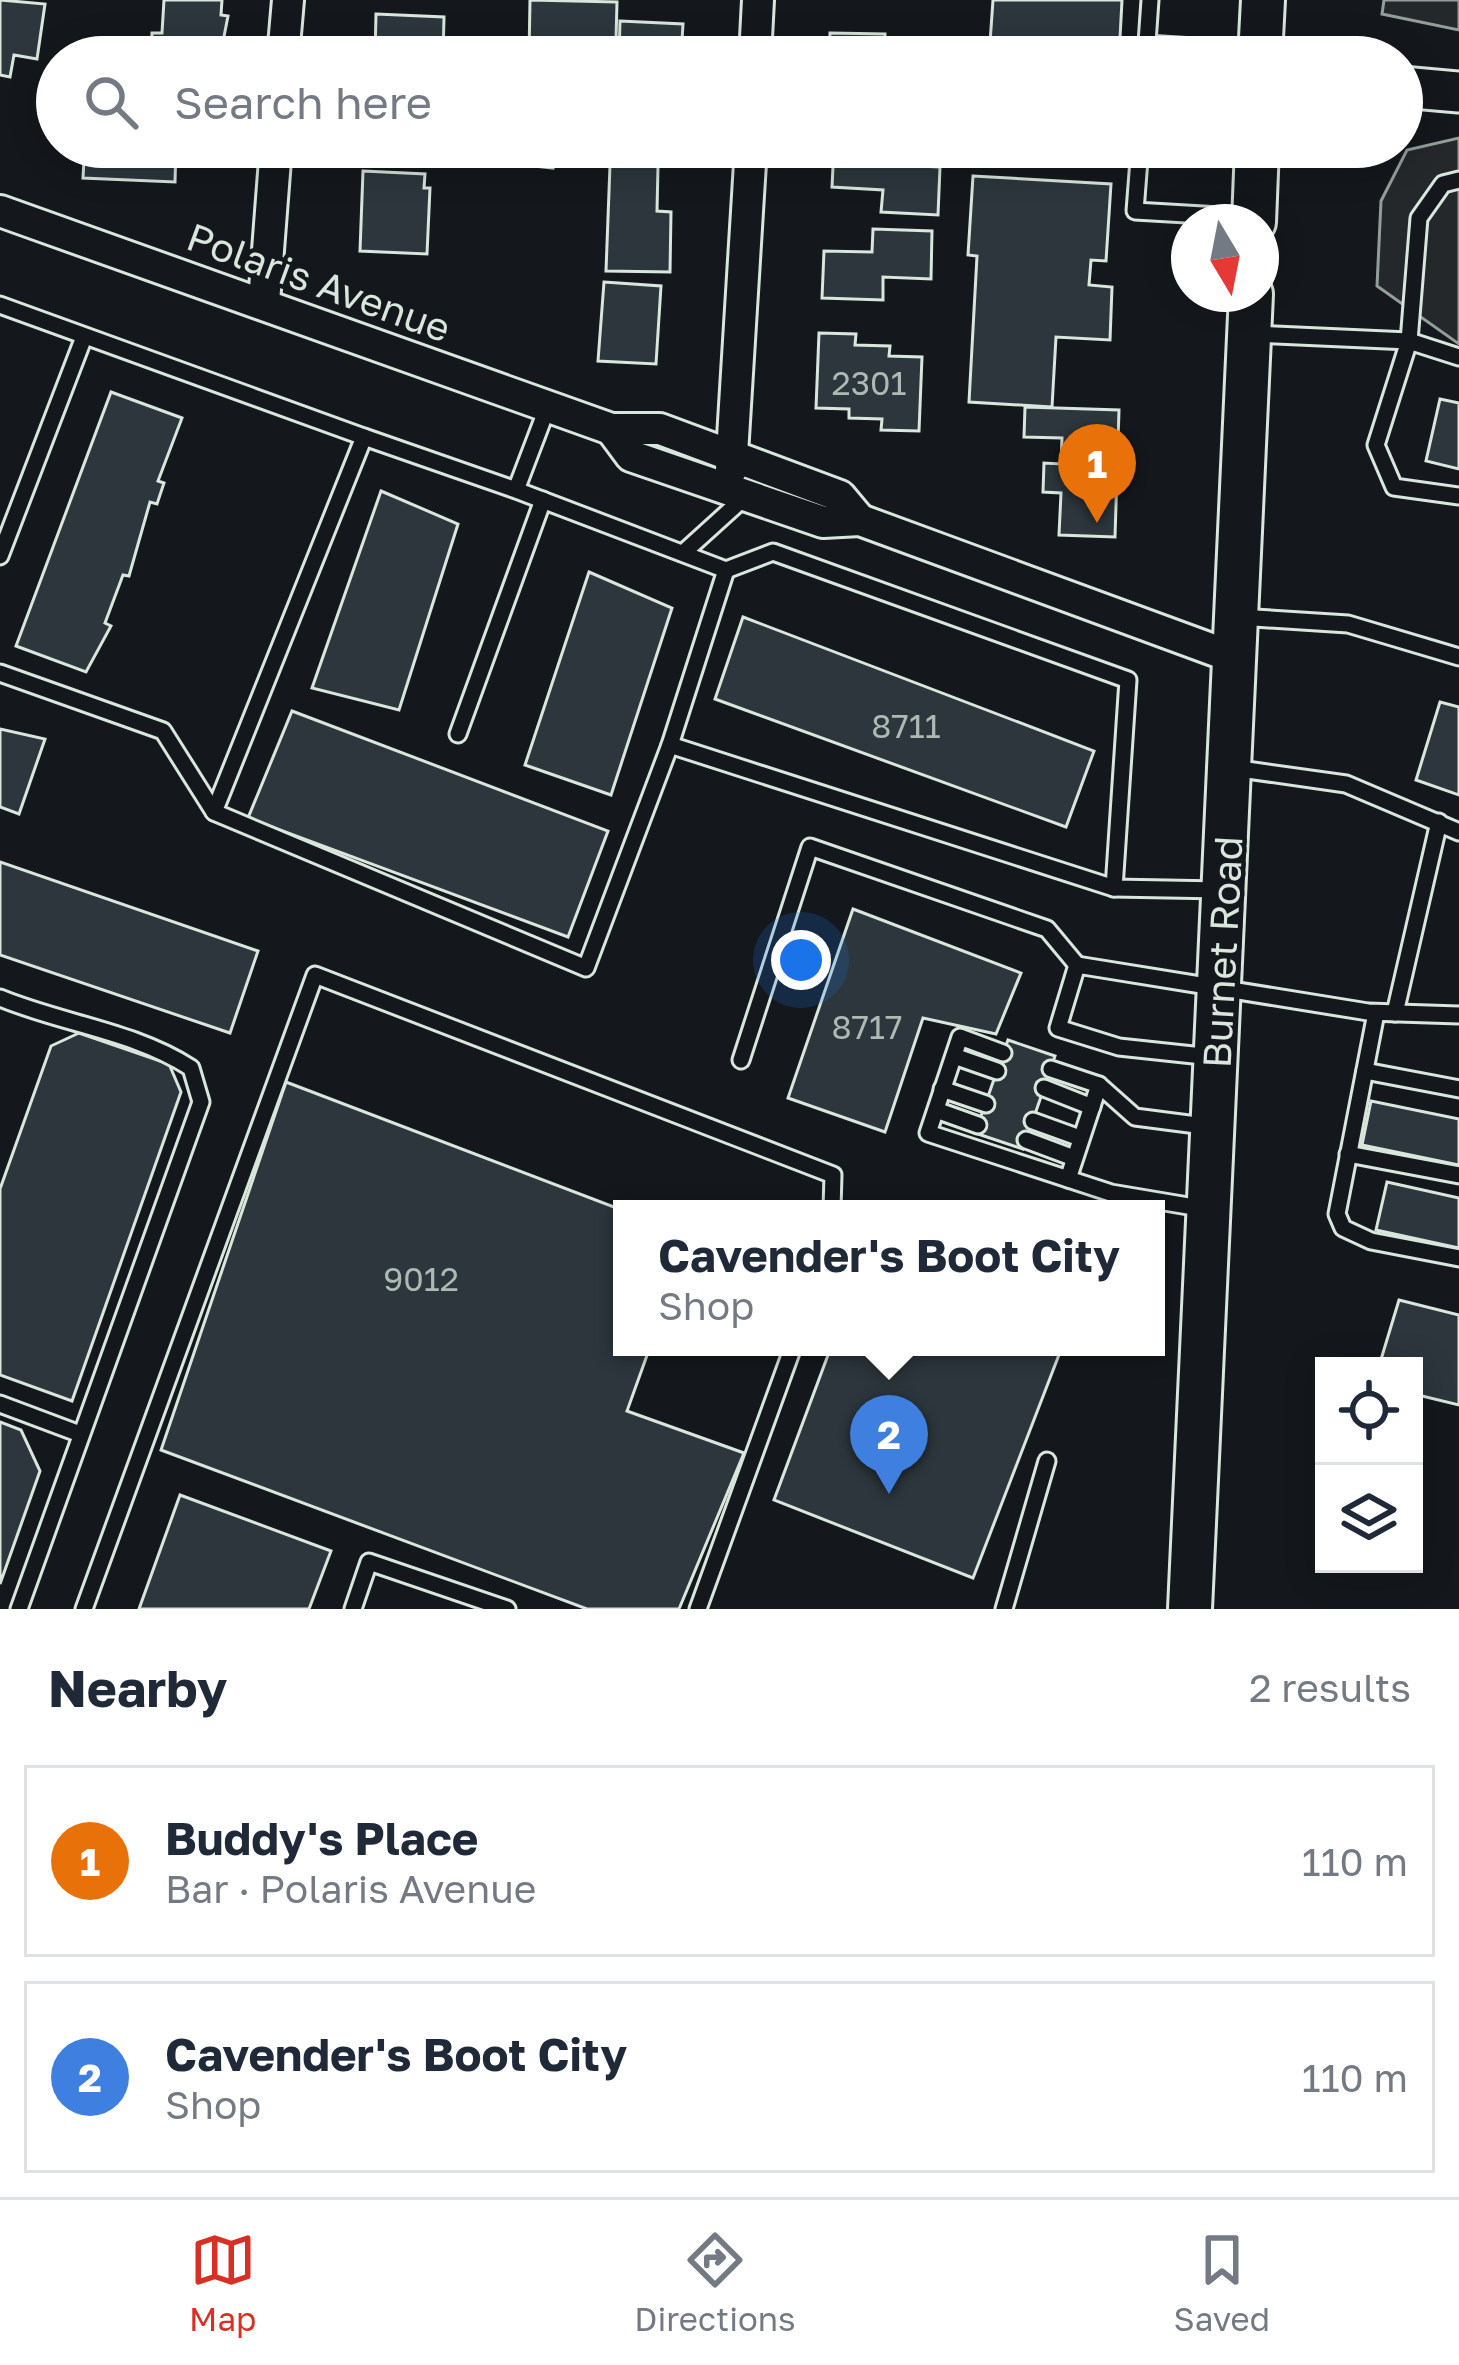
<!DOCTYPE html>
<html lang="en">
<head>
<meta charset="utf-8">
<style>
  body { margin:0; font-family:"Golos Text",sans-serif; background:#f2f2f3; color:#1f2937 }
  .controls { position:absolute; right:36px; bottom:36px; display:grid; overflow:hidden; border-radius:0px; box-shadow:0 6px 30px #0003 }
  .controls button { width:108px; height:108px; display:grid; place-items:center; padding:0; border:0; border-bottom:3px solid #e0e1e3; background:#fff; color:#1f2937; font:60px sans-serif }
  .compass { position:absolute; left:1171px; top:204px; width:108px; height:108px; border-radius:50%; background:#fff; box-shadow:0 6px 30px #0003; rotate:170deg }
  .you { position:absolute; left:801px; top:960px; width:42px; height:42px; margin:-30px; border:9px solid #fff; border-radius:50%; background:#1a73e8; box-shadow:0 0 0 18px #1a73e833 }
  .badge { display:grid; place-items:center; width:78px; height:78px; border-radius:50%; background:#d93025; color:#fff; font-size:39px; font-weight:700 }
  .pin { position:absolute; translate:-50% -99px; filter:drop-shadow(0 3px 6px #0008) }
  .pin::after { content:''; position:absolute; top:63px; width:42px; height:36px; background:inherit; clip-path:polygon(0 0,100% 0,50% 100%) }
  .popup { position:absolute; left:613px; top:1200px; width:552px; height:156px; box-sizing:border-box; display:grid; place-content:center; border-radius:0px; background:#fff; filter:drop-shadow(0 3px 9px #0005); font-size:39px; white-space:nowrap; color:#747a83 }
  .popup b { font-size:45px; color:#1f2937 }
  .popup::after { content:''; position:absolute; left:50%; top:100%; margin-left:-24px; border:24px solid transparent; border-top-color:#fff }
  .list { margin:0; padding:0; list-style:none }
  h2 { display:flex; justify-content:space-between; align-items:center; height:156px; margin:0; padding:0 48px; font-size:51px }
  h2 small { font-size:39px; font-weight:400; color:#747a83 }
  .list li { display:grid; grid-template-columns:78px 1fr auto; gap:36px; align-items:center; box-sizing:border-box; height:192px; margin:0 24px 24px; padding:0 24px; border:3px solid #e0e1e3; border-radius:0px }
  .list b { display:block; font-size:45px; white-space:nowrap }
  .list p { margin:0; font-size:39px; white-space:nowrap; color:#747a83 }
  .list em { font-size:39px; font-style:normal; color:#747a83 }
  .icon { flex:none; width:66px; height:66px; fill:none; stroke:currentColor; stroke-width:2; stroke-linecap:round; stroke-linejoin:round }
  .map { position:relative; flex:none; width:1459px; height:1609px; overflow:hidden }
  .search { position:absolute; background:#fff; box-shadow:0 6px 30px #0003; left:36px; right:36px; top:36px; height:132px; display:flex; align-items:center; gap:30px; box-sizing:border-box; padding:0 42px; border-radius:66px; color:#747a83; font-size:45px }
  .sheet { height:588px; background:#fff }
  nav { display:flex; justify-content:space-around; align-items:center; box-sizing:border-box; height:168px; border-top:3px solid #e0e1e3; background:#fff; font-size:33px; color:#747a83 }
  nav a { display:grid; justify-items:center; gap:6px }
  nav .on { color:#d93025 }
  .map>svg:first-child { display:block }
  .parking { fill:#24282b; stroke:#939e99; stroke-width:3 }
  .building { fill:#2c363c; stroke:#d8e6dc; stroke-width:3 }
  .lines { fill:none; stroke-linecap:round; stroke-linejoin:round }
  .service-casing { stroke:#d8e6dc; stroke-width:21 }
  .minor-casing { stroke:#d8e6dc; stroke-width:36 }
  .tertiary-casing { stroke:#d8e6dc; stroke-width:45 }
  .secondary-casing { stroke:#d8e6dc; stroke-width:48 }
  .service { stroke:#14181c; stroke-width:15 }
  .minor { stroke:#14181c; stroke-width:30 }
  .tertiary { stroke:#14181c; stroke-width:39 }
  .secondary { stroke:#14181c; stroke-width:42 }
  .labels { text-anchor:middle; dominant-baseline:central; stroke-width:9; stroke-linejoin:round; paint-order:stroke }
  .number-label { font-size:33px; fill:#adbab4 }
  .street-label { font-size:39px; fill:#d8e6dc; stroke:#14181c }
</style>
</head>
<body>
<div class="map">
<svg width="1459" height="1609" viewBox="0 0 1459 1609">
  <rect width="100%" height="100%" fill="#14181c"/>
  <g class="parking">
    <path d="M1384,0H1459V30L1382,14Z"/>
    <path d="M1459,138V344L1377,286L1381,201L1407,150Z"/>
  </g>
  <g class="building">
    <path d="M0,0L45,4L37,59L14,55L10,77L0,75Z"/>
    <path d="M164,0H222L221,15L228,16L220,57H151L152,33H162Z"/>
    <path d="M530,0L617,2L616,40L564,39L563,57H529Z"/>
    <path d="M993,0H1122L1119,57H989Z"/>
    <path d="M376,14L444,17L443,57H375Z"/>
    <path d="M620,21L683,24L681,57H619Z"/>
    <path d="M830,33L885,34V57H829Z"/>
    <path d="M94,147H176L175,182L83,178L84,160L94,161Z"/>
    <path d="M834,147H897L896,165L940,167L938,215L881,212L883,190L832,187Z"/>
    <path d="M526,151L554,153L553,168L524,165Z"/>
    <path d="M610,165L658,166L657,211L671,212L670,272L606,271Z"/>
    <path d="M363,171L425,174L424,188H430L427,254L360,251Z"/>
    <path d="M973,176L1111,184L1106,261L1091,260L1089,285L1112,287L1110,340L1056,337L1052,407L969,402L977,256L968,255Z"/>
    <path d="M873,229L932,231L931,279L883,277V300L822,298L824,251L872,252Z"/>
    <path d="M604,282L661,286L656,364L598,361Z"/>
    <path d="M819,333L856,334L855,345L890,346L889,356L922,357L919,431L881,430L882,419L849,418V409L816,408Z"/>
    <path d="M111,392L182,418L158,481L164,483L157,504L150,502L129,576L123,575L105,623L111,626L86,672L16,646Z"/>
    <path d="M1440,399L1459,403V469L1426,461Z"/>
    <path d="M1025,407L1119,410L1115,537L1059,535L1061,493L1043,492L1044,463L1061,464L1062,438L1024,437Z"/>
    <path d="M381,491L458,524L399,710L312,688Z"/>
    <path d="M589,572L672,608L611,795L525,765Z"/>
    <path d="M743,617L1094,751L1066,827L715,699Z"/>
    <path d="M1440,702L1459,707V795L1416,780Z"/>
    <path d="M292,711L608,831L568,937L248,818Z"/>
    <path d="M0,729L45,739L19,814L0,807Z"/>
    <path d="M0,862L258,951L230,1033L0,955Z"/>
    <path d="M853,909L1021,973L996,1034L923,1018L885,1132L788,1098Z"/>
    <path d="M79,1033L169,1064L181,1092L72,1401L0,1375V1189L51,1046Z"/>
    <path d="M1008,1040L1055,1056L1023,1149L975,1133Z"/>
    <path d="M286,1082L622,1210V1347H650L627,1411L744,1453L679,1609H587L161,1450Z"/>
    <path d="M1371,1101L1459,1119V1165L1362,1145Z"/>
    <path d="M1387,1182L1459,1198V1248L1376,1230Z"/>
    <path d="M1399,1300L1459,1315V1405L1414,1394V1366H1379Z"/>
    <path d="M831,1347H1062L973,1578L774,1500Z"/>
    <path d="M0,1422L21,1430L40,1471L0,1584Z"/>
    <path d="M180,1495L331,1551L309,1609H139Z"/>
  </g>
  <g class="lines">
    <g class="service-casing">
      <g id="service">
        <path d="M1146,44L1258,51"/>
        <path d="M1146,57L1150,0"/>
        <path d="M1068,147L1139,153"/>
        <path d="M1140,147L1135,211L1254,218"/>
        <path d="M1459,180L1443,184L1419,218L1409,341L1376,445L1394,487L1459,496"/>
        <path d="M0,305L364,437"/>
        <path d="M1253,334L1409,341L1459,357"/>
        <path d="M516,490L364,437L214,812L586,968L670,745L726,570L516,490L548,406"/>
        <path d="M683,553L747,495"/>
        <path d="M0,556L84,337"/>
        <path d="M726,570L773,552L1128,680L1114,888"/>
        <path d="M1239,617L1348,624L1459,657"/>
        <path d="M0,673L163,731L214,812"/>
        <path d="M458,734L543,500"/>
        <path d="M670,745L1114,888L1220,890"/>
        <path d="M1233,768L1346,784L1459,832"/>
        <path d="M0,998C63,1024 134,1031 191,1068L201,1102L19,1609"/>
        <path d="M1376,1013L1337,1214L1343,1228L1371,1241L1459,1258"/>
        <path d="M1395,1013L1439,822"/>
        <path d="M1003,1053L960,1037L928,1133L1111,1193L1206,1209"/>
        <path d="M954,1056L997,1071"/>
        <path d="M1212,1057L1119,1047L1058,1028L1077,965L1368,1012L1459,1015"/>
        <path d="M741,1060L810,847L1047,929L1077,965"/>
        <path d="M1051,1069L1099,1085"/>
        <path d="M1365,1071L1459,1089"/>
        <path d="M1044,1088L1092,1107"/>
        <path d="M942,1089L986,1104"/>
        <path d="M936,1110L978,1125"/>
        <path d="M1033,1121L1080,1138"/>
        <path d="M1026,1140L1074,1158"/>
        <path d="M1348,1154L1459,1175"/>
        <path d="M1068,1179L1099,1085L1135,1117L1212,1127"/>
        <path d="M0,1404L80,1434"/>
        <path d="M84,1609L315,975L833,1175L832,1209"/>
        <path d="M353,1609L369,1562L507,1609"/>
        <path d="M698,1609L793,1347"/>
        <path d="M1004,1609L1047,1461"/>
      </g>
    </g>
    <g class="minor-casing">
      <g id="minor">
        <path d="M283,57L288,0"/>
        <path d="M755,57L758,0"/>
        <path d="M0,211L611,429H660L840,496L860,520"/>
        <path d="M264,302L276,147"/>
        <path d="M611,429L631,456L823,522L860,520L1238,659"/>
        <path d="M731,470L751,147"/>
      </g>
    </g>
    <g class="tertiary-casing">
      <path id="tertiary" d="M1402,87L1459,92"/>
    </g>
    <g class="secondary-casing">
      <g id="secondary">
        <path d="M1260,57L1263,0"/>
        <path d="M1254,222L1257,147"/>
        <path d="M1190,1609L1251,294"/>
      </g>
    </g>
    <use href="#service" class="service"/>
    <use href="#minor" class="minor"/>
    <use href="#tertiary" class="tertiary"/>
    <use href="#secondary" class="secondary"/>
  </g>
  <g class="labels">
    <g class="number-label">
      <text x="869" y="382">2301</text>
      <text x="906" y="725">8711</text>
      <text x="867" y="1026">8717</text>
      <text x="421" y="1278">9012</text>
    </g>
    <g class="street-label">
      <text transform="translate(319 282) rotate(20)">Polaris Avenue</text>
      <text transform="translate(1222 952) rotate(-87)">Burnet Road</text>
    </g>
  </g>
</svg>
<div class="controls">
<button><svg class="icon" aria-label="locate" viewBox="0 0 24 24"><circle cx="12" cy="12" r="6"/><path d="M12 2v4M12 18v4M2 12h4M18 12h4"/></svg></button>
<button><svg class="icon" aria-label="layers" viewBox="0 0 24 24"><path d="M12 4l9 5-9 5-9-5zM3 14l9 5 9-5"/></svg></button>
</div>
<svg class="compass" viewBox="-18 -18 36 36"><path d="M0-13l5 13h-10z" fill="#e53935"/><path d="M0 13l5-13h-10z" fill="#747a83"/></svg>
<div class="you"></div>
<div class="pin badge" style="left:1097px;top:523px;background:#e8710a">1</div>
<div class="pin badge" style="left:889px;top:1494px;background:#3f7fe0">2</div>
<div class="popup"><b>Cavender's Boot City</b>Shop</div>
<div class="search"><svg class="icon" aria-label="search" viewBox="0 0 24 24"><circle cx="10" cy="10" r="6"/><path d="M15 15l6 6"/></svg>Search here</div>
</div>
<section class="sheet">
<h2>Nearby<small>2 results</small></h2>
<ul class="list">
<li><span class="badge" style="background:#e8710a">1</span><div><b>Buddy's Place</b><p>Bar · Polaris Avenue</p></div><em>110 m</em></li>
<li><span class="badge" style="background:#3f7fe0">2</span><div><b>Cavender's Boot City</b><p>Shop</p></div><em>110 m</em></li>
</ul>
</section>
<nav>
<a class="on"><svg class="icon" aria-label="map" viewBox="0 0 24 24"><path d="M3 6l6-2 6 2 6-2v14l-6 2-6-2-6 2zM9 4v14M15 6v14"/></svg>Map</a>
<a><svg class="icon" aria-label="directions" viewBox="0 0 24 24"><path d="M12 3l9 9-9 9-9-9zM9 14v-3h6M13 9l2 2-2 2"/></svg>Directions</a>
<a><svg class="icon" aria-label="saved" viewBox="0 0 24 24"><path d="M7 4h10v16l-5-4-5 4z"/></svg>Saved</a>
</nav>
</body>
</html>
